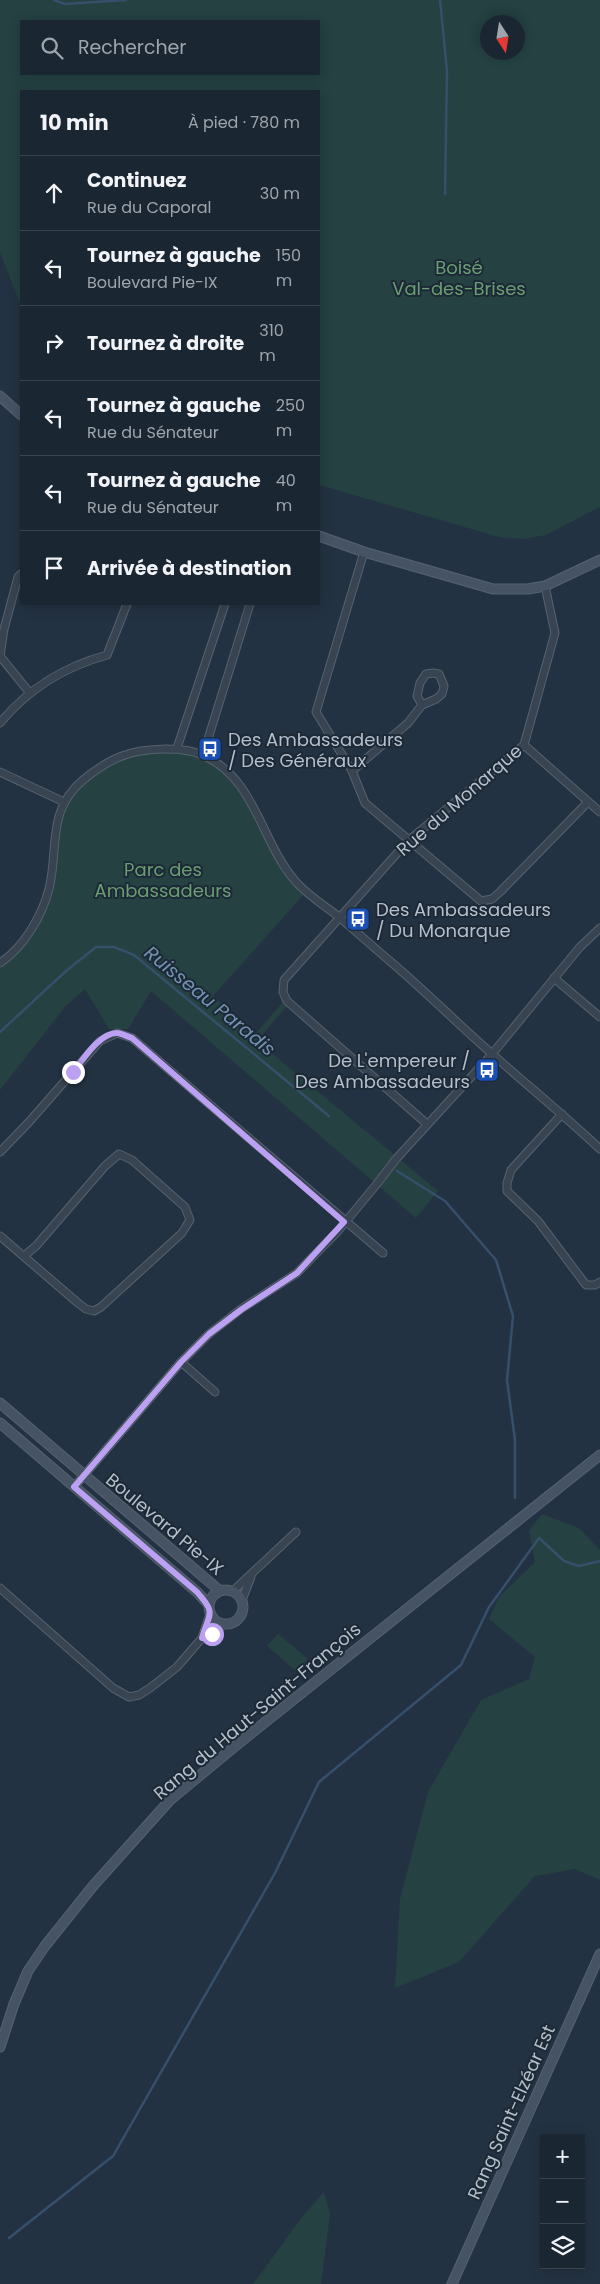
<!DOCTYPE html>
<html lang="fr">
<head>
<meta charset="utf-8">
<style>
  body { margin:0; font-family:Poppins,sans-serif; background:#232e3a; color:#f1f3f6 }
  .controls { position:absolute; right:15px; bottom:15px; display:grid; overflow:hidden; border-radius:0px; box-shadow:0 2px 12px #0003 }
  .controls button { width:45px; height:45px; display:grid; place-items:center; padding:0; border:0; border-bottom:1px solid #38434d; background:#1a2632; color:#f1f3f6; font:25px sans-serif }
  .compass { position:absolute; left:480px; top:15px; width:45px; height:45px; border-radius:50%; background:#1a2632; box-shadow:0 2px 12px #0003; rotate:168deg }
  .stop { position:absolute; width:15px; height:15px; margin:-11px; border:4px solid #bca0f2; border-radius:50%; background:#fff }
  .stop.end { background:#bca0f2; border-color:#fff; box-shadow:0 1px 5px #0008 }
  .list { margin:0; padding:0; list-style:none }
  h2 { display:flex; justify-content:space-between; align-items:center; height:65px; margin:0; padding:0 20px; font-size:21px }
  h2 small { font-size:16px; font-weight:400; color:#9fa5ac }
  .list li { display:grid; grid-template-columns:32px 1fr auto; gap:15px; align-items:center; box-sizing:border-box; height:75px; padding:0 20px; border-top:1px solid #38434d }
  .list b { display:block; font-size:19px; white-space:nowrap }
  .list p { margin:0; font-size:16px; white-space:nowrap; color:#9fa5ac }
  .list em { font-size:16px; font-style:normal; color:#9fa5ac }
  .icon { flex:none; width:28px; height:28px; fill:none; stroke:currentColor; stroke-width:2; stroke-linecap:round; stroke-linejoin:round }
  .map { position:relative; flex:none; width:600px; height:2284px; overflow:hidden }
  .search { position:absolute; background:#1a2632; box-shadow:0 2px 12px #0003; left:20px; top:20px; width:300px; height:55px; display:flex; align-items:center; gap:12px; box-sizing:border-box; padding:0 18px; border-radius:0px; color:#9fa5ac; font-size:19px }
  .panel { position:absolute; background:#1a2632; box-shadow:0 2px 12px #0003; left:20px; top:90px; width:300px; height:515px; border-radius:0px }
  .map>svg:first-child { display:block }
  .green { fill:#254142; fill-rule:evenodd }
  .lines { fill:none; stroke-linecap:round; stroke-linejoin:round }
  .stream { stroke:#364f6a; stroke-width:2.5 }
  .street-casing { stroke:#56626f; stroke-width:9 }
  .secondary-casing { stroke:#56626f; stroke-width:11 }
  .street { stroke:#384451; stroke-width:7 }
  .secondary { stroke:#455364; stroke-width:9 }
  .route { stroke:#bca0f2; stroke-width:6 }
  .labels { text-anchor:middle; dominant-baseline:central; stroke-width:4; stroke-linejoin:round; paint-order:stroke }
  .park-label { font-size:18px; fill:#6a9e72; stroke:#1d2936 }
  .poi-label { font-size:18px; fill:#b4bfcc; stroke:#1d2936; text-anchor:start }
  .street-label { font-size:18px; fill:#b4bfcc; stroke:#1d2936 }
  .water-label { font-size:19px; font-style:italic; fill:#7292b1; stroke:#1d2936 }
</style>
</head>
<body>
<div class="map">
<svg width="600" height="2284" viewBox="0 0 600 2284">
  <rect width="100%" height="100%" fill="#233242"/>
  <g class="green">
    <path d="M0,0H600V507L546,535L523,539L499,537L319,485V91H21V306L0,252ZM21,21H319V74H21ZM488,22H518V52H488Z"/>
    <path d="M165,749L203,755L239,784L272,847L306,892L213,996L256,1033L283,1002L287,1006L260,1037L263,1046L438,1191L416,1218L151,991L128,1029H109L85,989L65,1007L0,1090V963L37,920L49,886L60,813L81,781L122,755Z"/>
    <path d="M542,1514L579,1528L600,1550V1880L575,1869L535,1876L459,1962L395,1988L400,1899L428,1792L481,1700L529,1679L535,1657L489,1619L499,1597L535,1562L529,1531Z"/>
    <path d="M278,1634L308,1659L297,1672L267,1646Z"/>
    <path d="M324,2192L330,2214L321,2284H253L302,2217Z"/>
  </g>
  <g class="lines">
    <g class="stream">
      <path d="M54,0L65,4L126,0"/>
      <path d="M440,0L447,71L445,194"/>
      <path d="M0,1032L66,971L96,947H114L134,955L329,1116"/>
      <path d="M397,1171L445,1201L496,1260L513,1316L507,1380L515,1440V1498"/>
      <path d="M9,2238L113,2156L275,1873L319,1782L461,1665L489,1607L539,1538L564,1561L579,1566L600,1561"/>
    </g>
    <g class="street-casing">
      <g id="street">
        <path d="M364,552L316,712L352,771L365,803L481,901L492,899L501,891L588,802"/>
        <path d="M21,574L18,577L4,629L0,656L29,692"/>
        <path d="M0,723C28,689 63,667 107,655L127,604"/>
        <path d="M524,745L600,812"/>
        <path d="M177,748L225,604"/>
        <path d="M203,755L250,604"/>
        <path d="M352,771L408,723L422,705L436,699L442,694L444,686L439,674L433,673L426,674L420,683L417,696L422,705"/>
        <path d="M0,772L64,802"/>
        <path d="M0,963C24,947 42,916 49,889C59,849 46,811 83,780C94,771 108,761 122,756C142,748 182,746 202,755C256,777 261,844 297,883C309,896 325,906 339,917C357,932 373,947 391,962C425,991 457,1023 491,1053C527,1085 565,1116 600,1149"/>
        <path d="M554,978L600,1017"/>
        <path d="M562,1114L511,1170L507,1183V1191L538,1221L586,1285H595L600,1282"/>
        <path d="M427,1124L287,1001L283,992L284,980L408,841L524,745L555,633L545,586"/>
        <path d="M0,1152L29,1122L100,1041L117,1033L132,1038L383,1253"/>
        <path d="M0,1236L78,1303L86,1309L94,1311L101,1307L182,1233L190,1220L185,1207L132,1160L119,1154L105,1166L36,1246L24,1256"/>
        <path d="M181,1362L215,1392"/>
        <path d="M74,1487L181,1362L209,1334L241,1309L297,1273L338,1231L376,1185L396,1159L492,1054L580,947L600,928"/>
        <path d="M0,1588L113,1688L129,1697L139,1695L150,1688L177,1667L202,1638L225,1624"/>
        <path d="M233,1591L296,1532"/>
        <path d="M242,1600L251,1577"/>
        <path d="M202,1638L210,1614"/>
      </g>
    </g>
    <g class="secondary-casing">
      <g id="secondary">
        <path d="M0,396L21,415"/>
        <path d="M319,536L364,552L493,589H528L545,586L600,560"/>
        <path d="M0,1403L220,1591"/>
        <path d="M0,1423L197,1592L209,1605"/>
        <circle cx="226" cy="1607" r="17"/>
        <path d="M0,2047L14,2004L28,1971L45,1946L93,1886L170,1800L239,1743L600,1455"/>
        <path d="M452,2284L600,1954"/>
      </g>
    </g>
    <use href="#street" class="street"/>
    <use href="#secondary" class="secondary"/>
  </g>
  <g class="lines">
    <path class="route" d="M73,1072C83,1060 99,1033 117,1033C121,1033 128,1037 132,1038L344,1222L297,1273L242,1309L209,1334L181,1362L74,1487L197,1592C217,1614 209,1613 202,1638L212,1634"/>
  </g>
  <defs>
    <g id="bus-square" transform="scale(1.25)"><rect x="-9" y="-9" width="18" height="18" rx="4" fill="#1a4fb4" stroke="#1d2936"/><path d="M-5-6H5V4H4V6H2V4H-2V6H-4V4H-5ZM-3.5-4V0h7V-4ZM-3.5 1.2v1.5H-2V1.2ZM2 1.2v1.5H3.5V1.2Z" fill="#fff"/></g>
  </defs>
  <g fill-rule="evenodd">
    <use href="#bus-square" x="210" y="749"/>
    <use href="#bus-square" x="358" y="919"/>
    <use href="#bus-square" x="487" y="1070"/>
  </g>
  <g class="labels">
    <g class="park-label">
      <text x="459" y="267">Boisé<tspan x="459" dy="21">Val-des-Brises</tspan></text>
      <text x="163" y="869">Parc des<tspan x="163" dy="21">Ambassadeurs</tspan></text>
    </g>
    <g class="poi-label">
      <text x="228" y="739">Des Ambassadeurs<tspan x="228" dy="21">/ Des Généraux</tspan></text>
      <text x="376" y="909">Des Ambassadeurs<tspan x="376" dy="21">/ Du Monarque</tspan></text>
      <text x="470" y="1060" text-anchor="end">De L'empereur /<tspan x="470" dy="21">Des Ambassadeurs</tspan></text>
    </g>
    <g class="street-label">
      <text transform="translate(459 800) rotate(-41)">Rue du Monarque</text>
      <text transform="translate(165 1524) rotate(40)">Boulevard Pie-IX</text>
      <text transform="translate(257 1711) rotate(-40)">Rang du Haut-Saint-François</text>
      <text transform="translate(511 2112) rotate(-66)">Rang Saint-Elzéar Est</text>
    </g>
    <g class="water-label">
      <text transform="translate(210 1001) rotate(39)">Ruisseau Paradis</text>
    </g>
  </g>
</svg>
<div class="controls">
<button>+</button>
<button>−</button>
<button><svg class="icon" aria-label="layers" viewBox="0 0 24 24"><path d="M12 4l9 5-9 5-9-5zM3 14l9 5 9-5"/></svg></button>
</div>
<svg class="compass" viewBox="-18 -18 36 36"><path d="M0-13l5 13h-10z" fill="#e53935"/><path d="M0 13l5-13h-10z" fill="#9fa5ac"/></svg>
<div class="stop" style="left:212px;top:1634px"></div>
<div class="stop end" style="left:73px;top:1072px"></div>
<div class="search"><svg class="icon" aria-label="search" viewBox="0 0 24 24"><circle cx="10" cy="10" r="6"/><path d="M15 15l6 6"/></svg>Rechercher</div>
<section class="panel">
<h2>10 min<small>À pied · 780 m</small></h2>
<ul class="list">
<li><svg class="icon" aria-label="ahead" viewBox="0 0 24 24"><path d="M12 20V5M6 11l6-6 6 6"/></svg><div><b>Continuez</b><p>Rue du Caporal</p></div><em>30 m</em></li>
<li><svg class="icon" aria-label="left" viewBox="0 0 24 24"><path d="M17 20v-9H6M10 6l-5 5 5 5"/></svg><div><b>Tournez à gauche</b><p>Boulevard Pie-IX</p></div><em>150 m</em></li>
<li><svg class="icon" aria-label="right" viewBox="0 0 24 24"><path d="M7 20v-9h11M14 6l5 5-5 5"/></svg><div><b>Tournez à droite</b></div><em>310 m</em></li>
<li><svg class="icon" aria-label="left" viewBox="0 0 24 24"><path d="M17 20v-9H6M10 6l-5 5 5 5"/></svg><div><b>Tournez à gauche</b><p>Rue du Sénateur</p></div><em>250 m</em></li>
<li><svg class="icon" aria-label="left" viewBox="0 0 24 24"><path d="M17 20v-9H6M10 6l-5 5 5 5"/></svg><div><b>Tournez à gauche</b><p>Rue du Sénateur</p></div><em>40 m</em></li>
<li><svg class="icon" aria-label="arrive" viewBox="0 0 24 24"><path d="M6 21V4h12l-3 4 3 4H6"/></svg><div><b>Arrivée à destination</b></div></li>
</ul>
</section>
</div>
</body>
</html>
